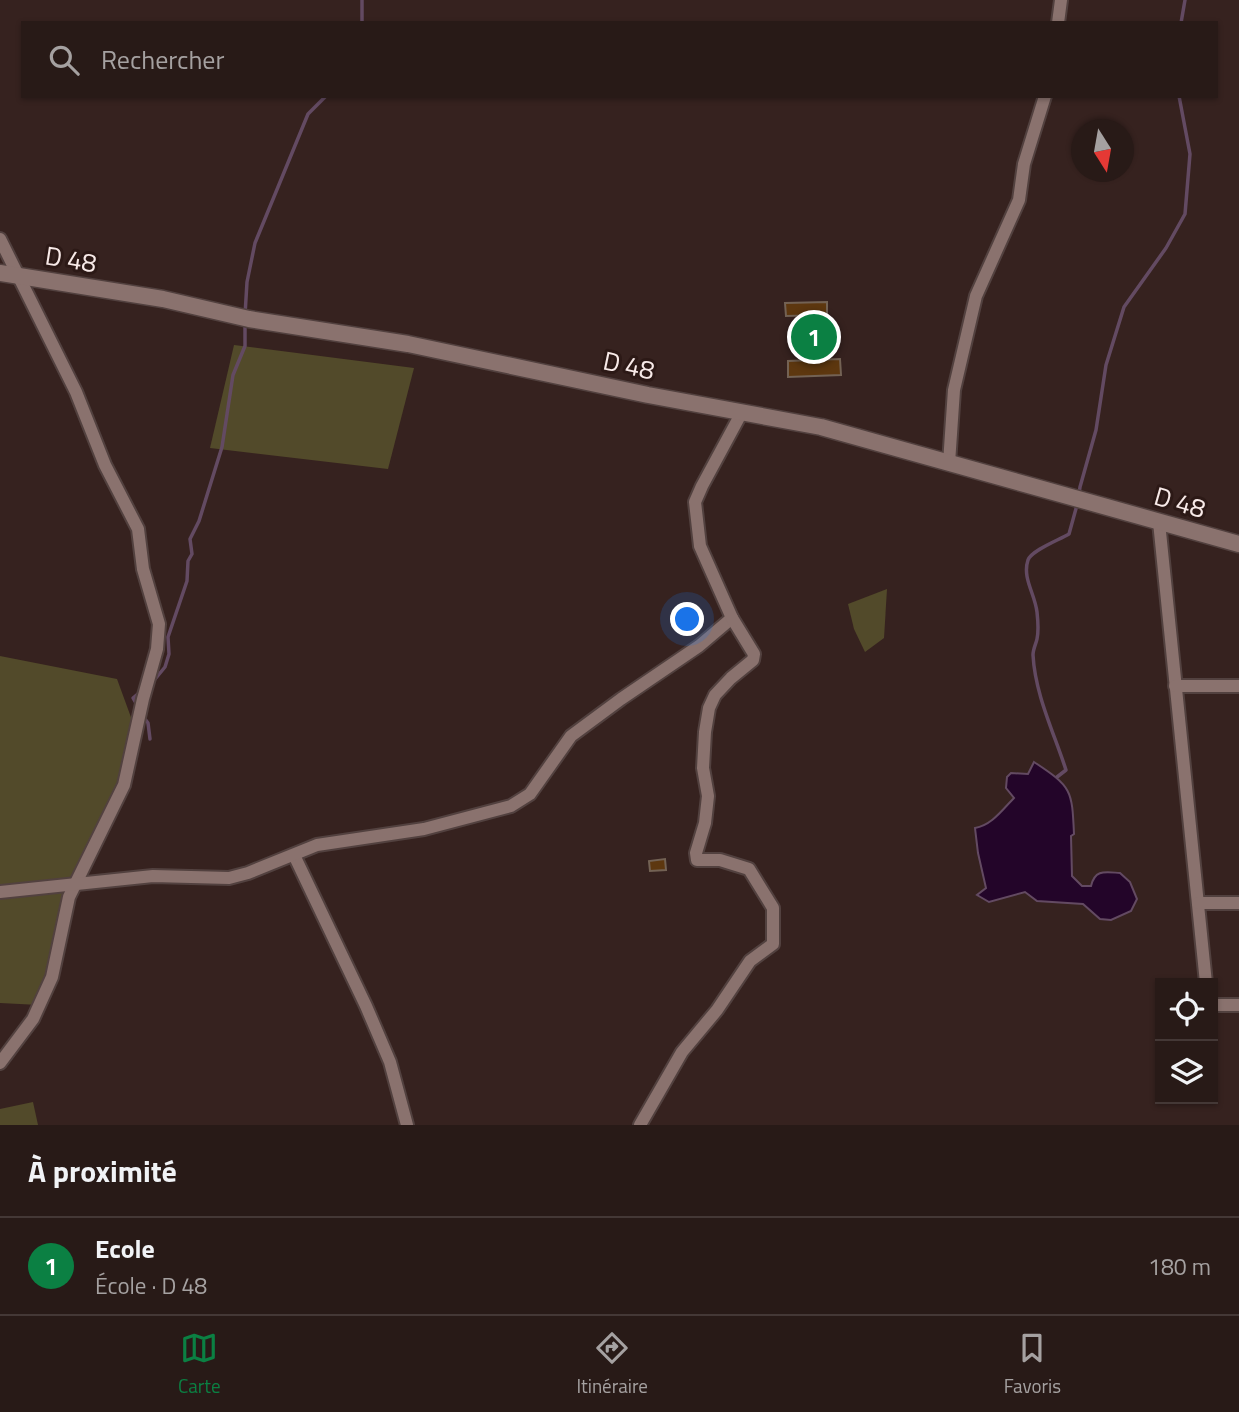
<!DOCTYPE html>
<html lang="fr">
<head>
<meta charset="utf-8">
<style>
  body { margin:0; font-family:"Titillium Web",sans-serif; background:#302320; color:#f1f3f6 }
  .controls { position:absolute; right:21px; bottom:21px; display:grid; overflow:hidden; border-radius:0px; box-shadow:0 2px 5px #0004 }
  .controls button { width:63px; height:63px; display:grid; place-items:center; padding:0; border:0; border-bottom:2px solid #443836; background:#281a17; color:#f1f3f6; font:35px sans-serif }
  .compass { position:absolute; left:1071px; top:119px; width:63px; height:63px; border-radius:50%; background:#281a17; box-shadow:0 2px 5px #0004; rotate:169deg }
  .you { position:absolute; left:688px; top:620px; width:24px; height:24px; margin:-18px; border:5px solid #fff; border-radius:50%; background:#1a73e8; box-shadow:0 0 0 10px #1a73e833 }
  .badge { display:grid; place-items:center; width:46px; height:46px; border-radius:50%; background:#0b8043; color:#fff; font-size:23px; font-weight:700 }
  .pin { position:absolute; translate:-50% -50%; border:4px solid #fff; box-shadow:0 2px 7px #0006 }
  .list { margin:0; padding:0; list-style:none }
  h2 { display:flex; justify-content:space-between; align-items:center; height:91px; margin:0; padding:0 28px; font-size:30px }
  h2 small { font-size:23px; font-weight:400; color:#a5a1a1 }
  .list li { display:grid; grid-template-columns:46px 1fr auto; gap:21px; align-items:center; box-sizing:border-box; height:98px; padding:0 28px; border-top:2px solid #443836 }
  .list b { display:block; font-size:26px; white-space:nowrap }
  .list p { margin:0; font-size:23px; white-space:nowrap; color:#a5a1a1 }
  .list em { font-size:23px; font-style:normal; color:#a5a1a1 }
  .icon { flex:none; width:38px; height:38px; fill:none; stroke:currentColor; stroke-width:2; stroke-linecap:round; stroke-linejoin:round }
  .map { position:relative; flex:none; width:1239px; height:1125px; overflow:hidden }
  .search { position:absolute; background:#281a17; box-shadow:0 2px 5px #0004; left:21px; right:21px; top:21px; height:77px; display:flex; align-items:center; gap:18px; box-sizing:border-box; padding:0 24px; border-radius:0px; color:#a5a1a1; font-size:26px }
  .sheet { height:189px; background:#281a17 }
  nav { display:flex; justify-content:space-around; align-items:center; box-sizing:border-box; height:98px; border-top:2px solid #443836; background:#281a17; font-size:19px; color:#a5a1a1 }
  nav a { display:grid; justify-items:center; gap:4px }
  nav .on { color:#0b8043 }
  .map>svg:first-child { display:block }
  .green { fill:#524a2a }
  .water { fill:#230529; stroke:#634a62; stroke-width:2 }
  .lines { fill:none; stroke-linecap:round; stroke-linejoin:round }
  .stream { stroke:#634a62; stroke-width:3.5 }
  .building { fill:#5d370f; stroke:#736254; stroke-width:2 }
  .minor-casing { stroke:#52413f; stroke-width:16 }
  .tertiary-casing { stroke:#52413f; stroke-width:19 }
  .minor { stroke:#8a726e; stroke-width:12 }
  .tertiary { stroke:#8a726e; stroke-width:16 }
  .labels { text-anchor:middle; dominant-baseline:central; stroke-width:6; stroke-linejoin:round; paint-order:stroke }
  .street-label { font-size:26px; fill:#f8eae8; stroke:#2c1916 }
</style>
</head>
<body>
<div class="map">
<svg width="1239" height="1125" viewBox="0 0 1239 1125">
  <rect width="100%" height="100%" fill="#36221f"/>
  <g class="green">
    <path d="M234,345L414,368L388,469L210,448Z"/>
    <path d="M887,589L884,638L865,652L854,629L848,604Z"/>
    <path d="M0,656L117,679L136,731L124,785L69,897L39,1005L0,1003Z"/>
    <path d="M33,1102L38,1125H0V1109Z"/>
  </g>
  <path class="water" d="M1034,762C1072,787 1072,790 1074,834L1071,836L1072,876L1082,886H1091C1095,869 1105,872 1120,873L1130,882L1137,899L1131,911L1111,920L1100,919L1083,904L1037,901L1025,892L989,902L977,895L986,888L978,853L975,828C992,825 1002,810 1014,798L1006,788L1007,777L1011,773L1028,774Z"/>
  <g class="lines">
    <g class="stream">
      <path d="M362,23V0"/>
      <path d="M1181,23L1185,0"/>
      <path d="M245,315L247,282L255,243L308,114L326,96"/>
      <path d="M1079,494L1080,487L1096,430L1106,365L1124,307L1166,248L1185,214L1190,154L1179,96"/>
      <path d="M151,684L165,667L169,654L168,637L187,581L188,561L192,554L190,539L199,521L222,447L233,375L245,346V322"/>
      <path d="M137,705L133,698L139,693"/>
      <path d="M142,715L148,723L150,739"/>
      <path d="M1057,777L1066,770C1054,733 1035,694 1033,655C1033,649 1036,644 1037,639C1039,630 1038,621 1037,612C1035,594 1022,578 1028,560C1032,550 1059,540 1069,534L1077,505"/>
    </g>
  </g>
  <g class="building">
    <path d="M827,302V315L786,316L785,303Z"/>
    <path d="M840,359L841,375L788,377V361Z"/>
    <path d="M665,859L666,870L650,871L649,861Z"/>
  </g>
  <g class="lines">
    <g class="minor-casing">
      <g id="minor">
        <path d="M1058,23L1061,0"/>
        <path d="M0,239L76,392L105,465L138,529L143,569L159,624L157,649L143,699L124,785L69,897L52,977L33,1019L0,1063"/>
        <path d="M949,463L954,390L976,296L1019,200L1024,164L1045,96"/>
        <path d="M1159,522L1206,983"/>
        <path d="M1175,686H1239"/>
        <path d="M294,855L366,1006L390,1062L407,1125"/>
        <path d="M0,892L153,876L229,878L248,873L317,845L424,829L511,806L530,794L571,736L621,699L699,646L732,618"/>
        <path d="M1198,903H1239"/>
        <path d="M1213,1005H1239"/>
        <path d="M640,1125L682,1052L717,1010L750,961L773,944V908L749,869L720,860H697L696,853L705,823L708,796L703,768L705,732L709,708L715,695L731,678L753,660L754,654L732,618L700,546L695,502L702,486L742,412"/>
      </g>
    </g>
    <g class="tertiary-casing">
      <path id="tertiary" d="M0,273L163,299L249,319L408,344L648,395L821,427L1239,544"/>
    </g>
    <use href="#minor" class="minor"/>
    <use href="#tertiary" class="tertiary"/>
  </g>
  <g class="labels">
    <g class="street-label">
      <text transform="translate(71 259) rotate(9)">D 48</text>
      <text transform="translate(629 365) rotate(12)">D 48</text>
      <text transform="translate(1180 502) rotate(16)">D 48</text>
    </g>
  </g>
</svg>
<div class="controls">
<button><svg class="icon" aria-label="locate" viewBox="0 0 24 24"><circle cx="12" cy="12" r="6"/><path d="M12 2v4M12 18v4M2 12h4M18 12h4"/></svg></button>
<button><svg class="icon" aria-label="layers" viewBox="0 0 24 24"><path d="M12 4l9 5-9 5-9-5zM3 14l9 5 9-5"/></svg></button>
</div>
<svg class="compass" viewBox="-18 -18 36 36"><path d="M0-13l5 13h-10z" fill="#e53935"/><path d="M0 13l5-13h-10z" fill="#a5a1a1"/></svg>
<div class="you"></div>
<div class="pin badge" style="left:814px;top:337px">1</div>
<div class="search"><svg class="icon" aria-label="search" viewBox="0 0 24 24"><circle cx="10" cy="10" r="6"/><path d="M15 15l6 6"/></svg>Rechercher</div>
</div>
<section class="sheet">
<h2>À proximité<small></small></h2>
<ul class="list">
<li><span class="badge">1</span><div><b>Ecole</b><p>École · D 48</p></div><em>180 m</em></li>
</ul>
</section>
<nav>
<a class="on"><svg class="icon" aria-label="map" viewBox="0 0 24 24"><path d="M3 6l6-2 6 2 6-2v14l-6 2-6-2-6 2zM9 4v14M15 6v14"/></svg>Carte</a>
<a><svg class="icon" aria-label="directions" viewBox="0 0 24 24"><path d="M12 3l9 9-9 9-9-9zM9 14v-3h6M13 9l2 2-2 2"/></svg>Itinéraire</a>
<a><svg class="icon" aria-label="saved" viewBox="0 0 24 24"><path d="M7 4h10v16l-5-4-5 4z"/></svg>Favoris</a>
</nav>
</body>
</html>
